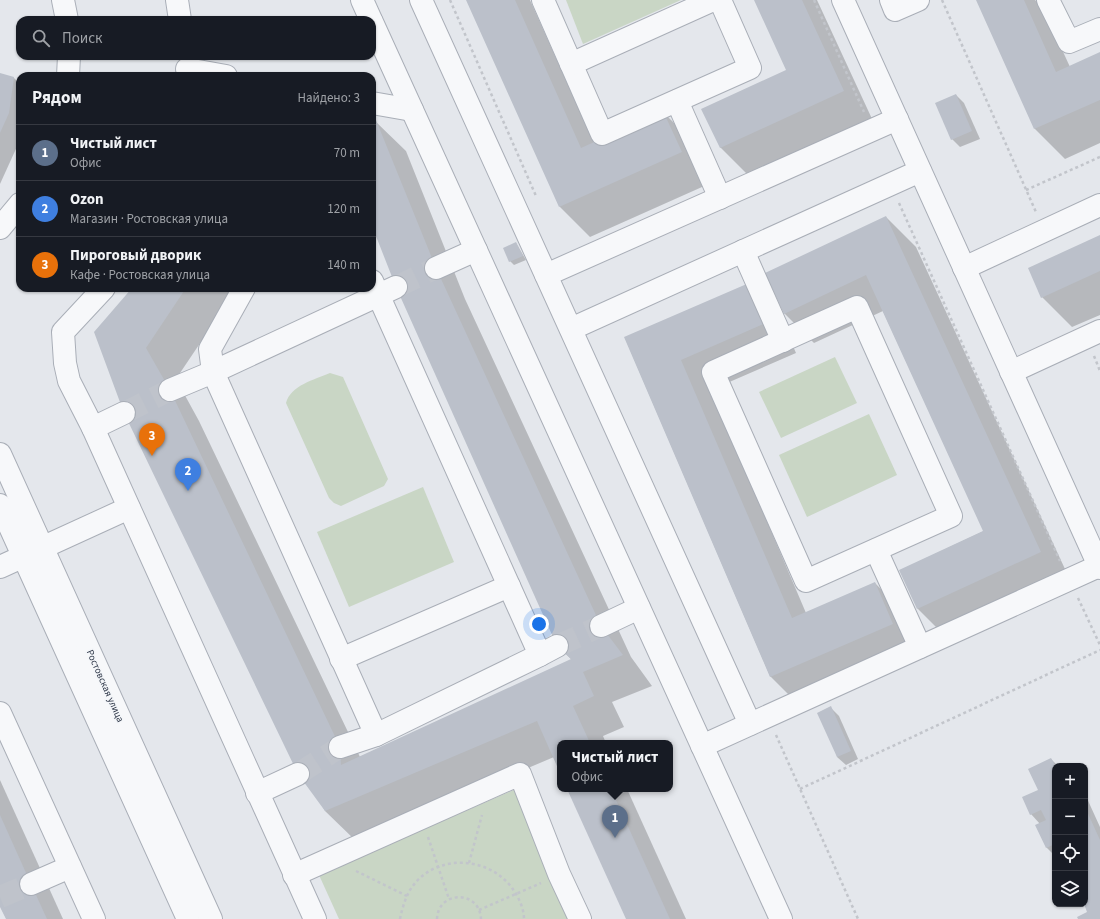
<!DOCTYPE html>
<html lang="ru">
<head>
<meta charset="utf-8">
<style>
  body { margin:0; font-family:"Source Sans 3",sans-serif; background:#242831; color:#f1f3f6 }
  .controls { position:absolute; right:12px; bottom:12px; display:grid; overflow:hidden; border-radius:8px; box-shadow:0 1px 3px #0004 }
  .controls button { width:36px; height:36px; display:grid; place-items:center; padding:0; border:0; border-bottom:1px solid #363941; background:#171b24; color:#f1f3f6; font:20px sans-serif }
  .you { position:absolute; left:539px; top:624px; width:14px; height:14px; margin:-10px; border:3px solid #fff; border-radius:50%; background:#1a73e8; box-shadow:0 0 0 6px #1a73e833 }
  .badge { display:grid; place-items:center; width:26px; height:26px; border-radius:50%; background:#d1495b; color:#fff; font-size:13px; font-weight:700 }
  .pin { position:absolute; translate:-50% -33px; filter:drop-shadow(0 1px 2px #0008) }
  .pin::after { content:''; position:absolute; top:21px; width:14px; height:12px; background:inherit; clip-path:polygon(0 0,100% 0,50% 100%) }
  .popup { position:absolute; left:557px; top:740px; width:116px; height:52px; box-sizing:border-box; display:grid; place-content:center; border-radius:8px; background:#171b24; filter:drop-shadow(0 1px 3px #0005); font-size:13px; white-space:nowrap; color:#9ea1a6 }
  .popup b { font-size:15px; color:#f1f3f6 }
  .popup::after { content:''; position:absolute; left:50%; top:100%; margin-left:-8px; border:8px solid transparent; border-top-color:#171b24 }
  .list { margin:0; padding:0; list-style:none }
  h2 { display:flex; justify-content:space-between; align-items:center; height:52px; margin:0; padding:0 16px; font-size:17px }
  h2 small { font-size:13px; font-weight:400; color:#9ea1a6 }
  .list li { display:grid; grid-template-columns:26px 1fr auto; gap:12px; align-items:center; box-sizing:border-box; height:56px; padding:0 16px; border-top:1px solid #363941 }
  .list b { display:block; font-size:15px; white-space:nowrap }
  .list p { margin:0; font-size:13px; white-space:nowrap; color:#9ea1a6 }
  .list em { font-size:13px; font-style:normal; color:#9ea1a6 }
  .icon { flex:none; width:22px; height:22px; fill:none; stroke:currentColor; stroke-width:2; stroke-linecap:round; stroke-linejoin:round }
  .map { position:relative; flex:none; width:1100px; height:919px; overflow:hidden }
  .search { position:absolute; background:#171b24; box-shadow:0 1px 3px #0004; left:16px; top:16px; width:360px; height:44px; display:flex; align-items:center; gap:10px; box-sizing:border-box; padding:0 14px; border-radius:12px; color:#9ea1a6; font-size:15px }
  .panel { position:absolute; background:#171b24; box-shadow:0 1px 3px #0004; left:16px; top:72px; width:360px; height:220px; border-radius:12px }
  .map>svg:first-child { display:block }
  .green { fill:#c9d6c5 }
  .shadow { fill:#0003 }
  .building { fill:#bbc0ca }
  .lines { fill:none; stroke-linecap:round; stroke-linejoin:round }
  .minor-tunnel { stroke:#bfc3cb; stroke-width:22; stroke-dasharray:22 11; stroke-linecap:butt }
  .minor-casing { stroke:#a9aeb7; stroke-width:24 }
  .path { stroke:#c2c5cb; stroke-width:2.5; stroke-dasharray:3 3; stroke-linecap:butt }
  .minor { stroke:#f7f8fa; stroke-width:22 }
  .labels { text-anchor:middle; dominant-baseline:central; stroke-width:3; stroke-linejoin:round; paint-order:stroke }
  .street-label { font-size:10px; fill:#2b3445; stroke:#f4f6f9 }
</style>
</head>
<body>
<div class="map">
<svg width="1100" height="919" viewBox="0 0 1100 919">
  <rect width="100%" height="100%" fill="#e4e7ec"/>
  <g class="green">
    <path d="M566,0H681L583,44Z"/>
    <path d="M835,357L857,403L781,438L759,392Z"/>
    <path d="M330,373L343,377L388,479L384,486L341,506L334,503L329,498L286,403C291,385 314,380 330,373Z"/>
    <path d="M869,414L897,475L807,517L779,455Z"/>
    <path d="M423,487L454,562L349,607L317,532Z"/>
    <path d="M516,789L572,919H339L319,875Z"/>
  </g>
  <g class="shadow">
    <path d="M468,0H530L594,143L663,112L693,142L711,183L590,237L560,207Z"/>
    <path d="M755,0H817L873,121L751,178L720,147L787,70Z"/>
    <path d="M977,0H1035L1043,8L1070,67L1100,53V143L1065,159L1035,129Z"/>
    <path d="M0,74L14,78L20,84V140L0,184Z"/>
    <path d="M956,95L964,103L980,139L960,147L952,139Z"/>
    <path d="M372,120L375,121L406,151L465,299L631,657L652,686L612,702L624,727L603,736L606,743H560V770L554,757L356,841L325,811L125,413L133,288H233L221,312L176,379L199,421L360,757L572,660L558,646L372,223Z"/>
    <path d="M886,217L916,247L1071,582L948,639L918,609L901,570L984,531L883,311L814,343L784,313Z"/>
    <path d="M1100,236V315L1072,327L1042,297Z"/>
    <path d="M516,243L526,260L514,265L510,261Z"/>
    <path d="M779,314L796,353L711,390L806,613L875,583L905,614L923,654L801,707L770,676L625,338Z"/>
    <path d="M831,708L839,716L858,759L846,765L837,757Z"/>
    <path d="M1051,759L1058,766H1055V856L1047,848L1037,826L1040,824L1031,814Z"/>
    <path d="M0,780L63,919H7L0,905Z"/>
    <path d="M568,789H627L686,919H627Z"/>
    <path d="M1085,794L1100,827V919H1079L1089,913L1085,904Z"/>
  </g>
  <g class="building">
    <path d="M466,0H515L581,148L663,111L682,152L559,207Z"/>
    <path d="M754,0H802L844,91L720,148L701,109L786,70Z"/>
    <path d="M976,0H1024L1056,72L1100,52V100L1034,129Z"/>
    <path d="M0,73L14,77L9,113L0,133Z"/>
    <path d="M956,94L972,131L951,140L935,103Z"/>
    <path d="M372,119L376,120L436,268L601,626L623,655L583,672L594,696L573,706L590,743H560V773L537,721L325,811L298,774L124,413L94,332L132,288H186L146,348L170,390L340,747L341,765L571,659L557,646L396,287L372,226Z"/>
    <path d="M886,216L1041,552L917,609L899,570L983,531L866,275L784,314L765,273Z"/>
    <path d="M1100,235V271L1041,298L1028,268Z"/>
    <path d="M516,242L523,256L509,262L503,248Z"/>
    <path d="M749,283L766,323L681,360L792,618L875,582L893,624L770,677L624,337Z"/>
    <path d="M831,706L851,751L837,757L817,713Z"/>
    <path d="M1051,758L1055,765V844L1046,848L1035,825L1046,820L1041,810L1030,815L1022,797L1038,790L1028,769Z"/>
    <path d="M567,789H611L670,919H626Z"/>
    <path d="M1085,807L1100,840V919H1078L1077,917L1087,912L1084,904H1085Z"/>
    <path d="M0,815L31,884L47,919H6L0,907Z"/>
  </g>
  <g class="lines">
    <g class="minor-tunnel">
      <path d="M396,287L436,268"/>
      <path d="M124,413L170,390"/>
      <path d="M557,646L601,626"/>
      <path d="M298,774L340,747"/>
      <path d="M0,897L31,884"/>
    </g>
    <g class="minor-casing">
      <g id="minor">
        <path d="M63,0L67,20"/>
        <path d="M177,0L180,20"/>
        <path d="M362,0L371,20"/>
        <path d="M421,0L750,724"/>
        <path d="M543,0L602,134L750,68L720,0"/>
        <path d="M843,0L1100,568"/>
        <path d="M891,0L895,10L918,0"/>
        <path d="M1048,0L1069,42L1100,29"/>
        <path d="M372,22L781,919"/>
        <path d="M571,64L713,0"/>
        <path d="M187,69L226,76"/>
        <path d="M68,76L69,56"/>
        <path d="M677,101L720,198"/>
        <path d="M372,103L412,110"/>
        <path d="M0,228L20,204"/>
        <path d="M743,251L783,341"/>
        <path d="M436,268L476,250"/>
        <path d="M964,268L1100,205"/>
        <path d="M546,275L897,119"/>
        <path d="M104,288L63,332L65,363L69,381L93,428L315,919"/>
        <path d="M244,288L210,349L213,372L376,735"/>
        <path d="M857,307L951,516L806,581L713,372Z"/>
        <path d="M571,329L920,171"/>
        <path d="M1011,372L1100,331"/>
        <path d="M170,390L213,372L396,287"/>
        <path d="M93,428L124,413"/>
        <path d="M0,454L211,919"/>
        <path d="M0,505L188,919"/>
        <path d="M876,550L920,647"/>
        <path d="M0,567L129,508"/>
        <path d="M601,626L639,608"/>
        <path d="M540,655L557,646"/>
        <path d="M341,659L509,586"/>
        <path d="M0,713L94,919"/>
        <path d="M702,746L1099,566"/>
        <path d="M340,747L376,735L540,655L372,281"/>
        <path d="M257,793L298,774"/>
        <path d="M294,875L520,774L559,874L580,919"/>
        <path d="M31,884L70,867"/>
      </g>
    </g>
    <g class="path">
      <path d="M450,0L536,196"/>
      <path d="M814,0L864,112"/>
      <path d="M942,0L1036,212"/>
      <path d="M1026,190L1100,157"/>
      <path d="M899,203L1060,561"/>
      <path d="M1094,356L1100,371"/>
      <path d="M1078,598L1100,645"/>
      <path d="M776,735L858,919"/>
      <path d="M800,789L1100,650"/>
      <path d="M428,837L449,899"/>
      <path d="M469,863L482,815"/>
      <path d="M356,871L407,896"/>
      <path d="M479,910L541,883"/>
      <path d="M400,919C402,909 405,899 410,890C433,853 488,855 512,888C518,896 524,908 524,919"/>
      <path d="M437,919C438,890 480,890 481,919"/>
    </g>
    <use href="#minor" class="minor"/>
  </g>
  <g class="labels">
    <g class="street-label">
      <text transform="translate(105 686) rotate(66)">Ростовская улица</text>
    </g>
  </g>
</svg>
<div class="controls">
<button>+</button>
<button>−</button>
<button><svg class="icon" aria-label="locate" viewBox="0 0 24 24"><circle cx="12" cy="12" r="6"/><path d="M12 2v4M12 18v4M2 12h4M18 12h4"/></svg></button>
<button><svg class="icon" aria-label="layers" viewBox="0 0 24 24"><path d="M12 4l9 5-9 5-9-5zM3 14l9 5 9-5"/></svg></button>
</div>
<div class="you"></div>
<div class="pin badge" style="left:615px;top:838px;background:#5c6f8a">1</div>
<div class="popup"><b>Чистый лист</b>Офис</div>
<div class="pin badge" style="left:188px;top:491px;background:#3f7fe0">2</div>
<div class="pin badge" style="left:152px;top:456px;background:#e8710a">3</div>
<div class="search"><svg class="icon" aria-label="search" viewBox="0 0 24 24"><circle cx="10" cy="10" r="6"/><path d="M15 15l6 6"/></svg>Поиск</div>
<section class="panel">
<h2>Рядом<small>Найдено: 3</small></h2>
<ul class="list">
<li><span class="badge" style="background:#5c6f8a">1</span><div><b>Чистый лист</b><p>Офис</p></div><em>70 m</em></li>
<li><span class="badge" style="background:#3f7fe0">2</span><div><b>Ozon</b><p>Магазин · Ростовская улица</p></div><em>120 m</em></li>
<li><span class="badge" style="background:#e8710a">3</span><div><b>Пироговый дворик</b><p>Кафе · Ростовская улица</p></div><em>140 m</em></li>
</ul>
</section>
</div>
</body>
</html>
